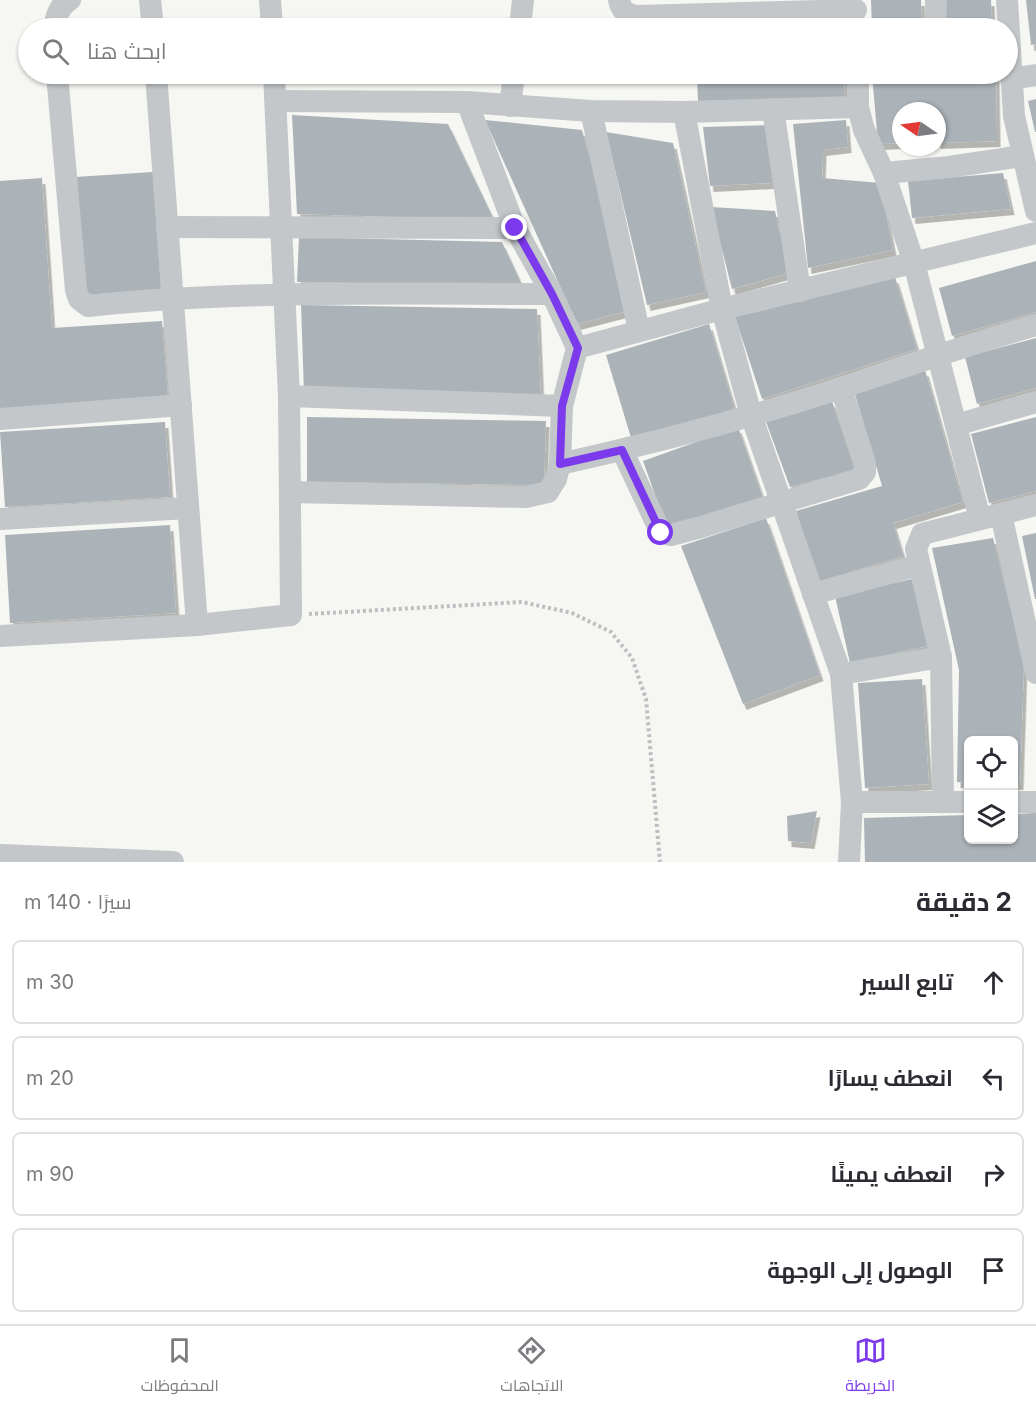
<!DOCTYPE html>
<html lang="ar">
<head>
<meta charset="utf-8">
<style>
  body { margin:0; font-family:Inter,Cairo,sans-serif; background:#f7f7f7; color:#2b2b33; direction:rtl }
  .controls { position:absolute; right:18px; bottom:18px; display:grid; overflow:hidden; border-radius:9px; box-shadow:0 2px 4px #0004 }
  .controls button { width:54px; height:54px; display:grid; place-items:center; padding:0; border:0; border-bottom:2px solid #e1e1e2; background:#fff; color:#2b2b33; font:30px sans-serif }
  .compass { position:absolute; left:892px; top:102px; width:54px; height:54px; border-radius:50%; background:#fff; box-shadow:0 2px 4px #0004; rotate:283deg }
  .stop { position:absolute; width:18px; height:18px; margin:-14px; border:4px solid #7c3aed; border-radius:50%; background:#fff }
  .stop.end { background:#7c3aed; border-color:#fff; box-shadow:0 2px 6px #0008 }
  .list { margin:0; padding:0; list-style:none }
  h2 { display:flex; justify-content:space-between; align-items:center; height:78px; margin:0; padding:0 24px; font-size:26px }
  h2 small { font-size:20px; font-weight:400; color:#7c7c81 }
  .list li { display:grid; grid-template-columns:39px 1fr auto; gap:18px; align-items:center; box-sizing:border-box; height:84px; margin:0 12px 12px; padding:0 12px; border:2px solid #e1e1e2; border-radius:9px }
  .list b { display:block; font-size:22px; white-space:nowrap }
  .list em { font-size:20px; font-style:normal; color:#7c7c81 }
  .icon { flex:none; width:33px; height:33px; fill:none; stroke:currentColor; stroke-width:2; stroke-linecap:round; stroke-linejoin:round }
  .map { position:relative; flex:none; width:1036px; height:862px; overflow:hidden; direction:ltr }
  .search { position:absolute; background:#fff; box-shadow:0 2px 4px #0004; left:18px; right:18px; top:18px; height:66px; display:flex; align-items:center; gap:15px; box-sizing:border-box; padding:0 21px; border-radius:33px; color:#7c7c81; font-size:22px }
  .sheet { height:462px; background:#fff }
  nav { display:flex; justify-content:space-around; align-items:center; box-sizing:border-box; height:84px; border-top:2px solid #e1e1e2; background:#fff; font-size:16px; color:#7c7c81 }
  nav a { display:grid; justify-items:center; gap:3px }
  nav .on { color:#7c3aed }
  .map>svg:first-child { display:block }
  .building { fill:#abb3b9; filter:url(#shadow) }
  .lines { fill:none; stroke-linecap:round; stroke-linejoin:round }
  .path { stroke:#bcbfc1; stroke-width:4; stroke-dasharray:3 3; stroke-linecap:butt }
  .minor { stroke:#c3c7ca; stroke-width:22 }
  .route { stroke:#7c3aed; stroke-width:8 }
</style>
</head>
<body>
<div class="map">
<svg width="1036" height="862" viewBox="0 0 1036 862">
  <defs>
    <filter id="shadow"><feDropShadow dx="3.5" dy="6" stdDeviation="0" flood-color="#0004"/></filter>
  </defs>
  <rect width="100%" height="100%" fill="#f6f6f2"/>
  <g class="building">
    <path d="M871,0H921L922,28H872Z"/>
    <path d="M946,0H991L992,28H946Z"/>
    <path d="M1026,0H1036V44L1031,45Z"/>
    <path d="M843,19V28H696V23Z"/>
    <path d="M697,74H844L845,98L698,101Z"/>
    <path d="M872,74H996L997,141L937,143V111H901V143L878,144Z"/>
    <path d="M1036,99V132H1035L1028,101Z"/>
    <path d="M292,115L448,124L494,220L297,214Z"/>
    <path d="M485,120L582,130L631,310L577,324Z"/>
    <path d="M846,120L848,147L823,150L822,178L880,183L893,250L808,268L793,124Z"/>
    <path d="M771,125V183L710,186L703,127Z"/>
    <path d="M606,132L673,143L706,292L647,305Z"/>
    <path d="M153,172L161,290L83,295L75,177Z"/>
    <path d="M1003,173L1011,209L912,218L908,181Z"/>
    <path d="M42,178L52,328L162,321L168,398L0,409V181Z"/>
    <path d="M711,207L775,211L789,273L732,289Z"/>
    <path d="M299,237L502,242L522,285L297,282Z"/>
    <path d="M1036,261V312L952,336L939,288Z"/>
    <path d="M895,277L917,349L762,399L735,317Z"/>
    <path d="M301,305L537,309L541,400L304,393Z"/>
    <path d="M709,324L735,410L632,441L606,355Z"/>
    <path d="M1036,338V388L977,404L965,357Z"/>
    <path d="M925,370L963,502L893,523L903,556L817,582L796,511L882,486L854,391Z"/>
    <path d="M832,401L855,470L790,487L765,419Z"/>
    <path d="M307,417L546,421L544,485L307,482Z"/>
    <path d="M1036,417V491L989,503L971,434Z"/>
    <path d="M165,422L170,497L5,507L0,432Z"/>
    <path d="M738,427L763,498L668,531L643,461Z"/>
    <path d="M766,518L820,675L743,704L681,546Z"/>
    <path d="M170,525L176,613L10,623L5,535Z"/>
    <path d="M1036,533V599H1035L1022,536Z"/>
    <path d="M993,538L1024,661L1020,784H1014V740H968V783L957,782L959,670L932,548Z"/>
    <path d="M912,579L927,646L850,663L835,596Z"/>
    <path d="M922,679L929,784L865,788L858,683Z"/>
    <path d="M817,811L811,843L788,841L787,816Z"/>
    <path d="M1036,813V862H865L864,818L968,815V840H1014V814Z"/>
  </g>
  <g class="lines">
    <path class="path" d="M309,614L522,602L572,613L611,632L632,658L646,699L660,862"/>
    <g class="minor">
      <path d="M150,0L153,28"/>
      <path d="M270,0L272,28"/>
      <path d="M619,0C621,11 627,14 637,16L856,10"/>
      <path d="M1007,0L1014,116L1036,211"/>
      <path d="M54,28C56,17 59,5 70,0"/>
      <path d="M520,28L523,0"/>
      <path d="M935,28L936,0"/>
      <path d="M57,74L76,290L79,299L88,306C242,290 397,294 552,294"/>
      <path d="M156,74L197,625"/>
      <path d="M858,74V107L864,130L884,173L914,263L980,519"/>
      <path d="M1011,79L1036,75"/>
      <path d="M276,101L467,102L591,111L684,112L858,107"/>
      <path d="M510,106L514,74"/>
      <path d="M773,109L800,291"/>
      <path d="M591,111L639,331"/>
      <path d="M684,112L722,309L751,415L841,674L852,802L849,862"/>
      <path d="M884,173L949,167L1022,156"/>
      <path d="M167,227L515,228"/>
      <path d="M577,348L722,309L1036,233"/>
      <path d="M289,396L562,406"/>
      <path d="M0,419L181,405"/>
      <path d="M956,425L1036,402"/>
      <path d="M622,450L661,533L671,535L701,527L859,479L865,472V463L841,388"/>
      <path d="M560,464C655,443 749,418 841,388C906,366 970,344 1036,325"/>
      <path d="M292,492L526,497L548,492L556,479L560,464L562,406L577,348L552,294L515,228L467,102"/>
      <path d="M1001,514L1036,673"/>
      <path d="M0,519L188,508"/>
      <path d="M813,594L919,565"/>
      <path d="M0,636L197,625L291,615L289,396L274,74"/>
      <path d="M841,674L941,657"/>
      <path d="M852,802H968"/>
      <path d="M943,802L941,657L916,549L922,534L1036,505"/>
      <path d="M1014,802H1036"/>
      <path d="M0,855L173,862"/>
    </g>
  </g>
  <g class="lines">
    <path class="route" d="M515,228L552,294L578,348L562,406L560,464L622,450L661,533"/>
  </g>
</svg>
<div class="controls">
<button><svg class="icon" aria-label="locate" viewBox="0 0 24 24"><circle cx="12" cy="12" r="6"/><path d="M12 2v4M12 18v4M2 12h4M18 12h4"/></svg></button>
<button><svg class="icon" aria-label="layers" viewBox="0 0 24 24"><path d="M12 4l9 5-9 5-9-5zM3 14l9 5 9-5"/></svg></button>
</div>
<svg class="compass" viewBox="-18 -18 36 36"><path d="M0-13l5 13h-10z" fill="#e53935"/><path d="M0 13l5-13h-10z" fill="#7c7c81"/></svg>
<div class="stop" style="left:661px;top:533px"></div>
<div class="stop end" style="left:515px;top:228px"></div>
<div class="search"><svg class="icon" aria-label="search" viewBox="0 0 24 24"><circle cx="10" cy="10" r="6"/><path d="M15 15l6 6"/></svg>ابحث هنا</div>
</div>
<section class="sheet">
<h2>2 دقيقة<small>سيرًا · 140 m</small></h2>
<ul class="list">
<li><svg class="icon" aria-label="ahead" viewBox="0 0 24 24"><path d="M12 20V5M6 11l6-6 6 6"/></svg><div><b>تابع السير</b></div><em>30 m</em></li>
<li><svg class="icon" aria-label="left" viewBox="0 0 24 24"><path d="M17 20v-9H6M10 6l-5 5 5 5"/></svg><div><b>انعطف يسارًا</b></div><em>20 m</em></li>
<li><svg class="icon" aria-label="right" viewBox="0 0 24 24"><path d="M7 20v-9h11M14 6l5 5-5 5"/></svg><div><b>انعطف يمينًا</b></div><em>90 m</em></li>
<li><svg class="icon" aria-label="arrive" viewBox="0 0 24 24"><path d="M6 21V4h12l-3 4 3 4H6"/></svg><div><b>الوصول إلى الوجهة</b></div></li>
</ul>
</section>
<nav>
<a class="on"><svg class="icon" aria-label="map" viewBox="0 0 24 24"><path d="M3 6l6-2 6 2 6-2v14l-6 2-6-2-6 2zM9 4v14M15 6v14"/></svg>الخريطة</a>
<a><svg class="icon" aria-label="directions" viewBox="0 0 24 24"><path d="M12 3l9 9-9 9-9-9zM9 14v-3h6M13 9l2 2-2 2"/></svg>الاتجاهات</a>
<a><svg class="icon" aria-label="saved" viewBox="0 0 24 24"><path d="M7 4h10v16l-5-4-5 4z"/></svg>المحفوظات</a>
</nav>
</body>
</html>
